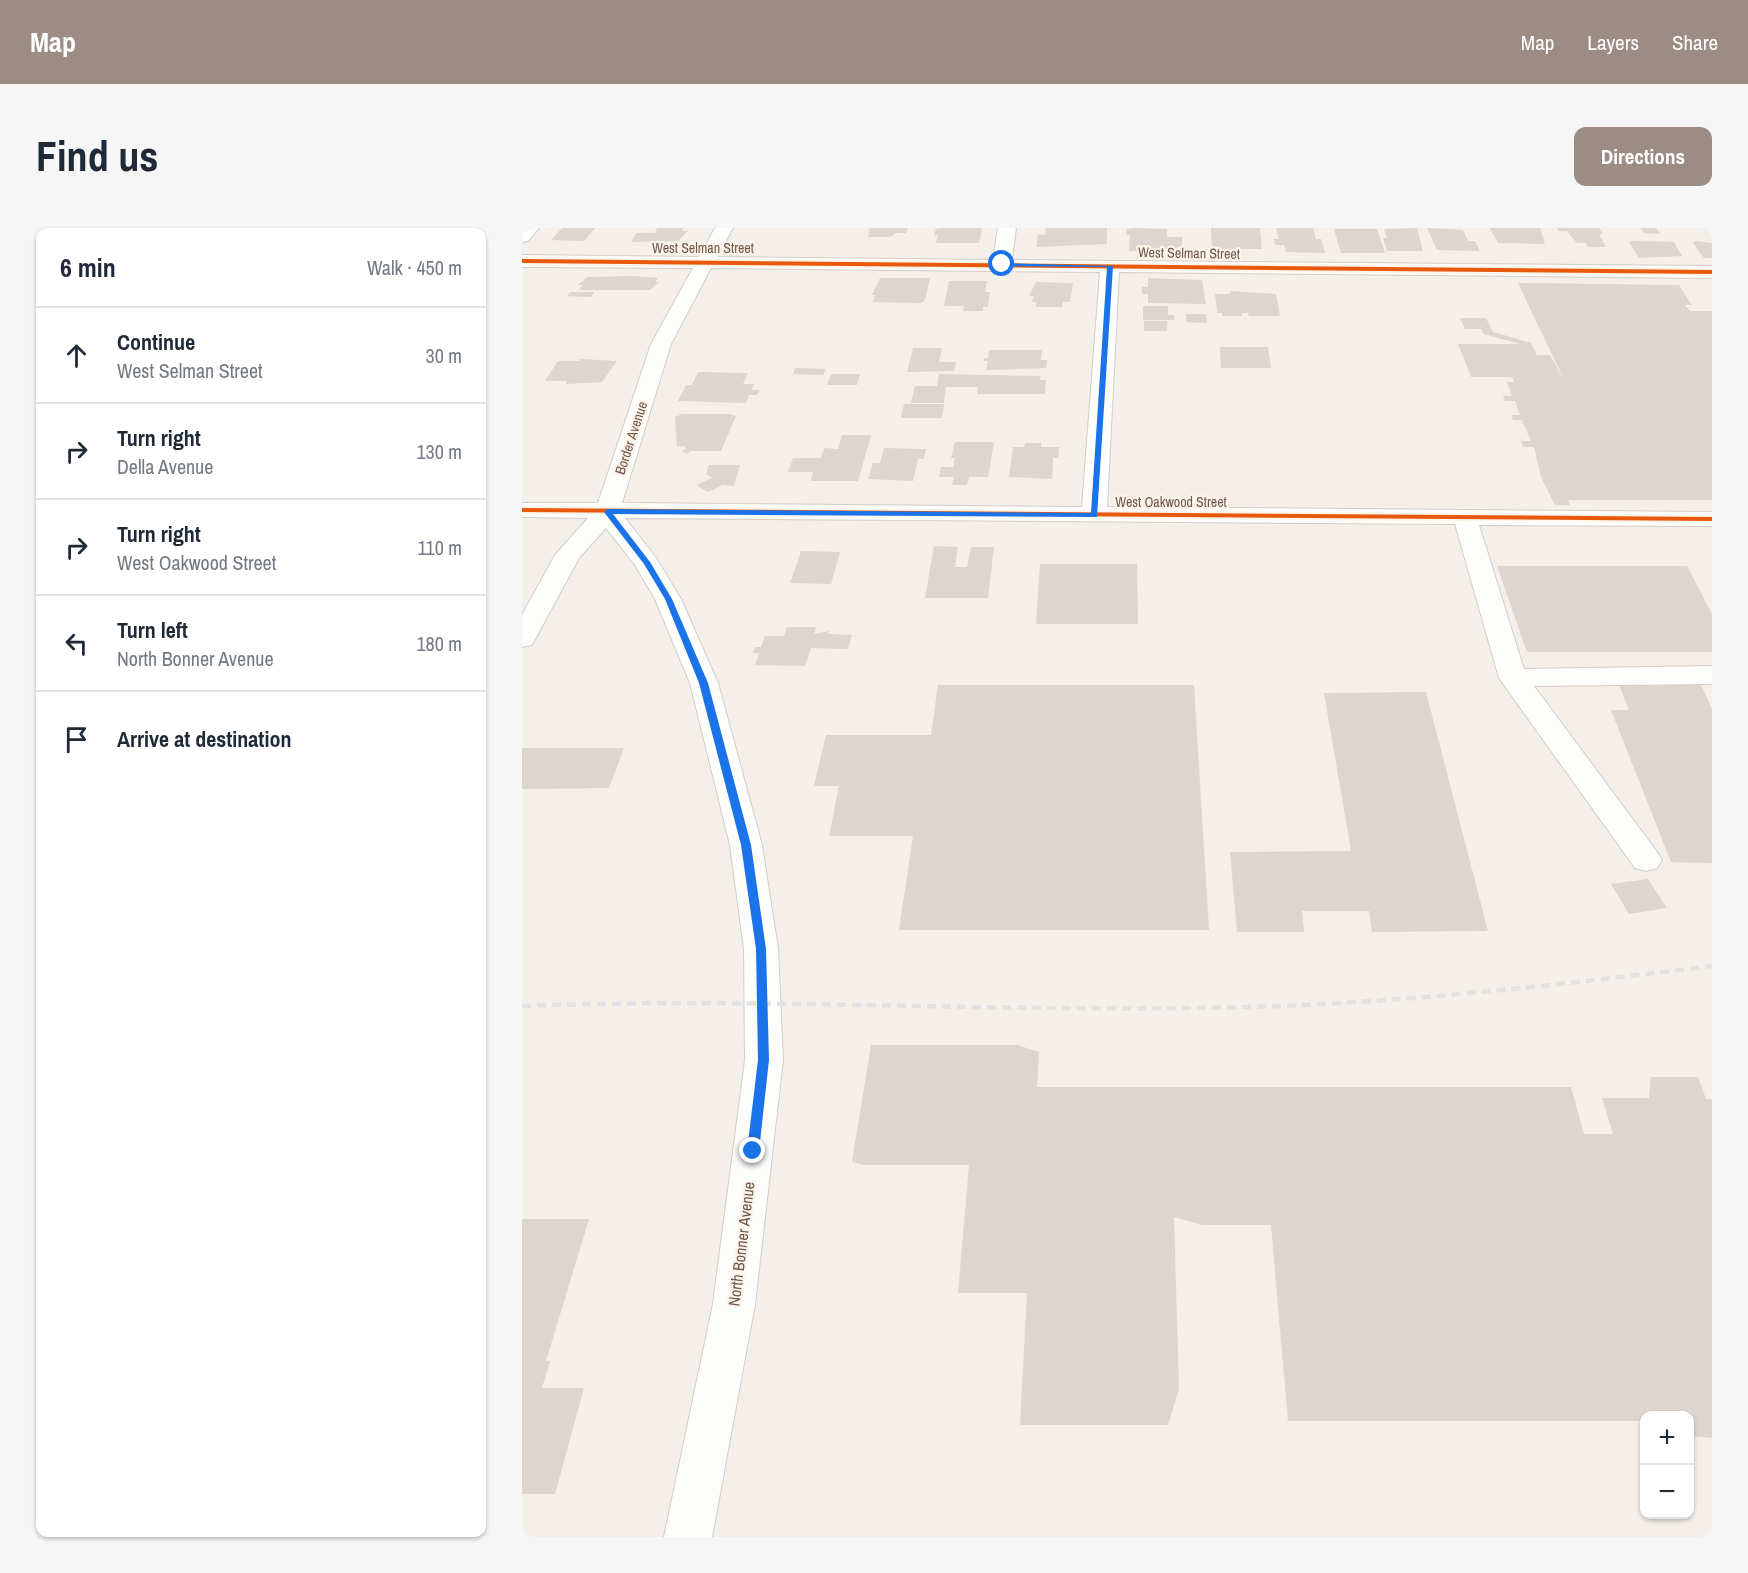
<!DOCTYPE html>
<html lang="en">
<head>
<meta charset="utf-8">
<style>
  body { margin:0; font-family:"Archivo Narrow",sans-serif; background:#f6f6f7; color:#1f2937 }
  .controls { position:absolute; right:18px; bottom:18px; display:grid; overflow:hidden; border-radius:12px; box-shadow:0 2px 4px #0004 }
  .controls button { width:54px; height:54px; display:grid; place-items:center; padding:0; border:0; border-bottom:2px solid #e0e1e3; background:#fff; color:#1f2937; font:30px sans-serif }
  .stop { position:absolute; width:18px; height:18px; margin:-14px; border:4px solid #1a73e8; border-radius:50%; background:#fff }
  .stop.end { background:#1a73e8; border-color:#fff; box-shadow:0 2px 6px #0008 }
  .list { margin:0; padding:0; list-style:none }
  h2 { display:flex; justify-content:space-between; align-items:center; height:78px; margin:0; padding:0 24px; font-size:26px }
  h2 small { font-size:20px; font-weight:400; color:#747a83 }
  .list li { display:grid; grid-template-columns:39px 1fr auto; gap:18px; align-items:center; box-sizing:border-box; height:96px; padding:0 24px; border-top:2px solid #e0e1e3 }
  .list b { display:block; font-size:22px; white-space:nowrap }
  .list p { margin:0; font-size:20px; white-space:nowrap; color:#747a83 }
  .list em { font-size:20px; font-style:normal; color:#747a83 }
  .icon { flex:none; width:33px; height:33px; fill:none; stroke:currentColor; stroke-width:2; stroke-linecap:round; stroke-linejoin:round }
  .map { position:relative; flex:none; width:1190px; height:1309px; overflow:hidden; border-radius:12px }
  header { display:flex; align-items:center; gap:36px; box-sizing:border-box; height:84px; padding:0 30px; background:#9d8c83; color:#fff }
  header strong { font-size:28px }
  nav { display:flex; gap:33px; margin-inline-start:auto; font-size:21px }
  .intro { display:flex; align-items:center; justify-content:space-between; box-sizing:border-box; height:144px; padding:0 36px }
  h1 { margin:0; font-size:42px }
  .button { padding:15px 27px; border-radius:12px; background:#9d8c83; color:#fff; font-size:21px; font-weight:700 }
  main { display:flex; gap:36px; padding:0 36px }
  aside { flex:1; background:#fff; border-radius:12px; box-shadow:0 2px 4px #0004 }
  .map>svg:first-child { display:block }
  .building { fill:#ddd5cf }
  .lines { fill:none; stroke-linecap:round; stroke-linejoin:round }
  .minor-casing { stroke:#d3ccc7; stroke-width:2 }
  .minor { fill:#fdfdfc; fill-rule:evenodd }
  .rail { stroke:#e4e1e3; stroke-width:4.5; stroke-dasharray:9 6; stroke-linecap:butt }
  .cycleway-casing { stroke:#fdf4e9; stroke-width:4 }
  .cycleway { fill:#e8590c; fill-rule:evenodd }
  .route { fill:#1a73e8 }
  .labels { text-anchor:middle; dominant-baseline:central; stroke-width:4.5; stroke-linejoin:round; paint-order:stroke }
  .far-street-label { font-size:14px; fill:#6e574c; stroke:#fdf4e9 }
  .street-label { font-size:16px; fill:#6e574c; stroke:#fdf4e9 }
</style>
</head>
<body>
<header>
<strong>Map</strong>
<nav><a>Map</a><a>Layers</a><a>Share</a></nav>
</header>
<div class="intro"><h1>Find us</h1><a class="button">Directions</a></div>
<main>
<aside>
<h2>6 min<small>Walk · 450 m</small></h2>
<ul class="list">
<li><svg class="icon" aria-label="ahead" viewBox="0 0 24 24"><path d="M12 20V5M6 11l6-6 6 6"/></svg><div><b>Continue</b><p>West Selman Street</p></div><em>30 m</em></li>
<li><svg class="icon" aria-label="right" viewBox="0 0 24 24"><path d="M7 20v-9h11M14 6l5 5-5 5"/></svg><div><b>Turn right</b><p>Della Avenue</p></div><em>130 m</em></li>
<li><svg class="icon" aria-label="right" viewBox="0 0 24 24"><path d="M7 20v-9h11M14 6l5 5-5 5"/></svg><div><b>Turn right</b><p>West Oakwood Street</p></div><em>110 m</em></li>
<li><svg class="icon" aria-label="left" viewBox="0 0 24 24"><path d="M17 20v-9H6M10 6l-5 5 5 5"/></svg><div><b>Turn left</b><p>North Bonner Avenue</p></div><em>180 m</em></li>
<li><svg class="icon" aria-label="arrive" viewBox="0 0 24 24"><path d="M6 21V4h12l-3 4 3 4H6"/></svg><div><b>Arrive at destination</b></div></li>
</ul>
</aside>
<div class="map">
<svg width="1190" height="1309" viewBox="0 0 1190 1309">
  <rect width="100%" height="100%" fill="#f4efe9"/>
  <g class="building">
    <path d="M40,0H73L62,13L29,12Z"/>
    <path d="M135,0H162L160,3H166L156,13L109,14L114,5H133Z"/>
    <path d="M348,0H386L384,5H374L368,9H346Z"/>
    <path d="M419,0H460L457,15H414L416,7H412L414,1Z"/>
    <path d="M524,0H585V16L514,19L516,6L523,7Z"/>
    <path d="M612,0L645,1V9H660V19H655V23H607L608,7H604L605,1Z"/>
    <path d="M689,0H738L740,21H690Z"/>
    <path d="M754,0H791L794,11H799L803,25L764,24L762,17H753L752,11H757Z"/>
    <path d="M895,0L901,23H865L861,10H865L862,1Z"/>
    <path d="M905,0L941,2L946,13H953L958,23L915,22Z"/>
    <path d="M968,0H1018L1023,16L976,15Z"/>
    <path d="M1035,0H1077L1081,6H1077L1084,19H1066L1064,15H1055L1045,3H1037Z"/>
    <path d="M1119,0H1134L1138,6L1122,5Z"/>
    <path d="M812,1H855L863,25H819Z"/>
    <path d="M1109,13L1152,14L1160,28L1117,30L1107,14Z"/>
    <path d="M1173,13L1190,15V30H1182L1171,15Z"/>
    <path d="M110,48L136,50L133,54H137L128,62H57L60,57H56L65,49Z"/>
    <path d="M358,50H408L403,71L400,75L351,74L353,67H350Z"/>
    <path d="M626,50L680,52L684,76L626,75V66H620V59H626Z"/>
    <path d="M427,53H465L463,64H468L466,79H461V83H441L442,78H422Z"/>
    <path d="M514,54L551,55L548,74H541L540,79H514V74H510L512,68H507Z"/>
    <path d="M996,55L1157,57L1170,77H1163L1168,83H1190V272H1046L1048,277H1033L1019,249L1012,219H1001L999,213H1009L1000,192H991L989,187H998L993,173H983L981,168H990L985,154H992L990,149H949L936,116H998L962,106L959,101H943L938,90H964L971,104L1009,115L1015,127H1028L1043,154Z"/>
    <path d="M708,63L754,66L758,88H727L726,85H720V88H700V85H695L693,66H708Z"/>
    <path d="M48,64H72L69,69L45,68Z"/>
    <path d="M621,78H646V87H652V92H621Z"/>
    <path d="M664,86H684L685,95L664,94Z"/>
    <rect x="622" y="93" width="23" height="10"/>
    <path d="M698,119H746L749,140H699Z"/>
    <path d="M391,120H420L417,134H434L432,143L385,144Z"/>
    <path d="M467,122H520L519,132H525L524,140L464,142L466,133H461L462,130H466Z"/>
    <path d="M58,131L95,133L80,154L44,156L45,153H23L36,133H57Z"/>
    <path d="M273,140L304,141L301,147L271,146Z"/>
    <path d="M176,144L226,145L221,156H232L229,162H238L235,167H227L224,175L156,173L164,157H170Z"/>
    <path d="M309,146H338L335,157H305Z"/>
    <path d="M417,146L519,148L518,152H524L523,166H455L456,159H424L422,175H389L393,158H415Z"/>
    <path d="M382,176H422L420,190H379Z"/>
    <path d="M160,186H208L214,188L199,223H169L164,226L159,223L164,221L163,218L155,219L153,189Z"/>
    <path d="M320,207H349L336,253H289L291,244H266L271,230H299L302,220L316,221Z"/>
    <path d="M433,214H472L466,249H447L445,257H430L432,249H417L419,239H431L433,230H429Z"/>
    <path d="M503,215H519V219H537L536,230H531L530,251L487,249L491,219H502Z"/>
    <path d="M362,220L404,221L402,231H396L391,253L346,251L351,235H358Z"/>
    <path d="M187,237H218L212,258L201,257L186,264L174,257L190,250L184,246Z"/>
    <path d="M412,318L436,319L433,339H445L449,319H472L466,370H403Z"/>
    <path d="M279,323L318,324L309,356L268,355Z"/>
    <path d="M518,336H615L616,396H514Z"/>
    <path d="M975,338H1165L1190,386V424H1005Z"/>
    <path d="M265,399H294L292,406L307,403L306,406L330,407L326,421L289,420L283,438L233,437L237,425H231L233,419H239L243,408H262Z"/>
    <path d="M416,457H672L687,702H377L391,608H307L317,558H292L304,507H409Z"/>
    <path d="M1097,457H1179L1190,481V635L1149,634L1089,482H1107Z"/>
    <path d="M904,464L966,703L850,704L847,683H780L782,704H715L708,624L829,623L802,465Z"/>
    <path d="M0,520H102L87,560L0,561Z"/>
    <path d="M1126,651L1145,680L1107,686L1089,656Z"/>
    <path d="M349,817H495L517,824L515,859H1049L1062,906H1091L1080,870H1127L1129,849H1176L1184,871H1190V1210L1168,1208V1188H1122V1193H766L749,997H680L652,989L657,1161L646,1197H498L505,1065H436L447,937H341L330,934Z"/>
    <path d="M0,991H67L24,1133H28L20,1160H62L33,1266H0Z"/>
  </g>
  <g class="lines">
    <g class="minor-casing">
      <g id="minor">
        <path d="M0,0H17L6,13L0,14Z"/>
        <path d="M193,0H211L195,29L471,32L476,0H494L490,32L1190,38V50L597,44L585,279L1190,284V298L957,297L1002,441L1190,438V456L1012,458L1135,624L1140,632L1135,640L1124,643L1113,640L977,450L933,296L103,290L134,330L159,371L196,455L240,617L256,721L261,832L233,1076L190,1309H142L191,1076L223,832L222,721L208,617L168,455L133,371L113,337L84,300L57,330L10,417L0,419V387L33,327L66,290L0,289V275H76L129,116L171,40L0,39V27L177,29ZM189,40L578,44L560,279L100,275L149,116Z"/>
      </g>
    </g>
    <use href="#minor" class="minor"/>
    <path class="rail" d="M0,778C242,769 483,785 725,779C880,775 1035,757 1190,738"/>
    <g class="cycleway-casing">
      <g id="cycleway">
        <path d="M0,31L1190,42V46L0,35Z"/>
        <path d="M0,280L1190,289V293L0,284Z"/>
      </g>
    </g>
    <use href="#cycleway" class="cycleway"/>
  </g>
  <path class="route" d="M478,35L591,38L575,289L91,286L128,334L150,371L186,455L229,617L244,721L247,832L237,923L231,928L225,923L236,832L234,721L219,617L177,455L143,371L122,336L82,284L85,281L569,285L585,39L480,38Z"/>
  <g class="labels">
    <g class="far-street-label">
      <text x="181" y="20">West Selman Street</text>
      <text transform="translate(667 25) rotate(1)">West Selman Street</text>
      <text transform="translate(109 210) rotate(-72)">Border Avenue</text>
      <text x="649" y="274">West Oakwood Street</text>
    </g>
    <g class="street-label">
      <text transform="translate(219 1016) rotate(-83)">North Bonner Avenue</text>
    </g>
  </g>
</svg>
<div class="controls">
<button>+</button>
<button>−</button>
</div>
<div class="stop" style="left:480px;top:36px"></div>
<div class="stop end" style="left:231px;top:923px"></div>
</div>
</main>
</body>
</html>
